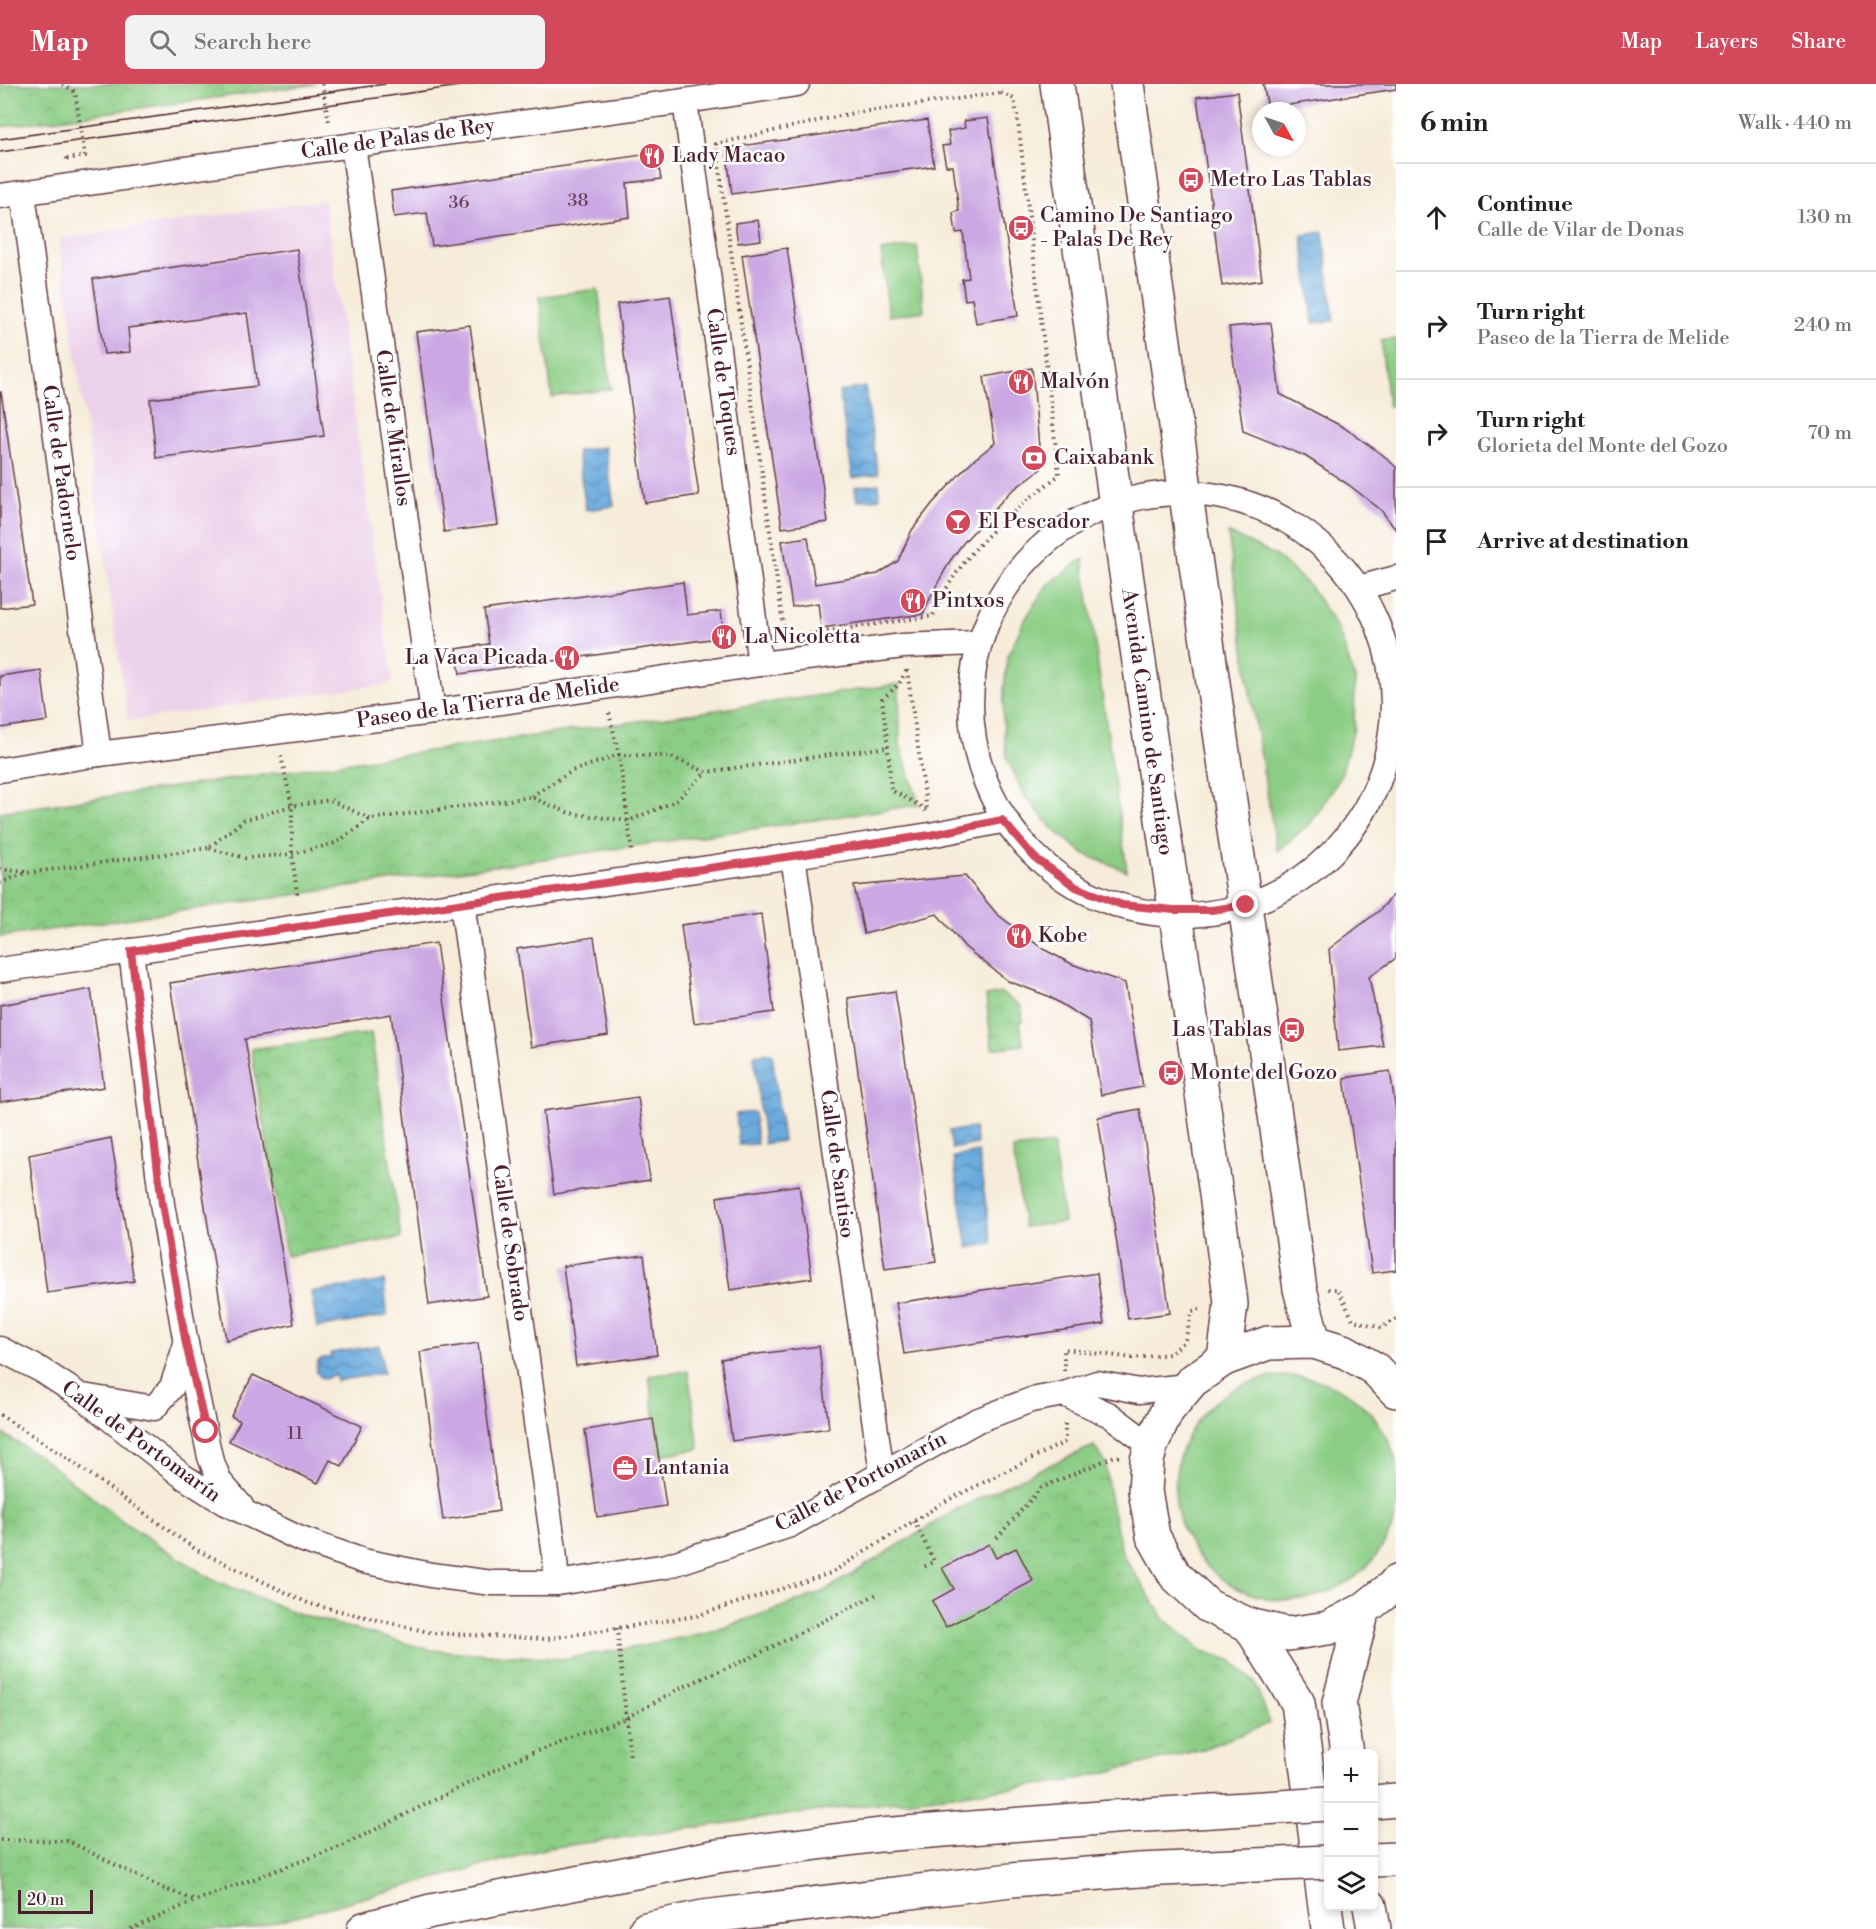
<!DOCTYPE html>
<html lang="en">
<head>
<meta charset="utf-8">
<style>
  body { margin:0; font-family:"Libre Bodoni",serif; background:#f2f2f2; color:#202124 }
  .controls { position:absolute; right:18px; bottom:18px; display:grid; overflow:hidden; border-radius:9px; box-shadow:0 3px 9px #0003 }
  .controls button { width:54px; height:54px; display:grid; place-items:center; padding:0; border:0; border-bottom:2px solid #e0e0e0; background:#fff; color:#202124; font:30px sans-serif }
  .compass { position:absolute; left:1252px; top:18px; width:54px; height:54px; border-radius:50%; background:#fff; box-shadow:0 3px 9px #0003; rotate:130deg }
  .scale { position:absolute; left:18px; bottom:15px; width:75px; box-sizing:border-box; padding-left:6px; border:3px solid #4a1f2b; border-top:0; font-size:16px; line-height:21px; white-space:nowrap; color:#4a1f2b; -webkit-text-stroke:4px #fff; paint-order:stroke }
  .stop { position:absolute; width:18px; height:18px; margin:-14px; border:4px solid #d1495b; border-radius:50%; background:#fff }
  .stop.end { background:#d1495b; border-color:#fff; box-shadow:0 2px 6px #0008 }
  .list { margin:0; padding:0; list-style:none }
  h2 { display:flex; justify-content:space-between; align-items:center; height:78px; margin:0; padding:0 24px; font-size:26px }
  h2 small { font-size:20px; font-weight:400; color:#757577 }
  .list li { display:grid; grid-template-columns:39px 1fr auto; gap:18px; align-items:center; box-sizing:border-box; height:108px; padding:0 24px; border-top:2px solid #e0e0e0 }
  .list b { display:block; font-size:22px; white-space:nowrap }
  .list p { margin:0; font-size:20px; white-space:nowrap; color:#757577 }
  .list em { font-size:20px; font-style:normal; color:#757577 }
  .icon { flex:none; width:33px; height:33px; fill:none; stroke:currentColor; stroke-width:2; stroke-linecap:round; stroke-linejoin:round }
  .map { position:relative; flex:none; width:1396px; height:1845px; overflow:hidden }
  header { display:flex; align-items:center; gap:36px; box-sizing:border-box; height:84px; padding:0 30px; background:#d1495b; color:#fff }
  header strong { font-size:28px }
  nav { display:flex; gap:33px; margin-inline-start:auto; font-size:21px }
  .search { width:420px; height:54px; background:#f2f2f2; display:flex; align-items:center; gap:15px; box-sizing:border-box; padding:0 21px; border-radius:9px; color:#757577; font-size:22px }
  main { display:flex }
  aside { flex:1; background:#fff }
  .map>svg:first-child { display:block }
  .built { fill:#ecd1ea }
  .green { fill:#8bcd84; stroke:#6a7658; stroke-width:1.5 }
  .park { fill:url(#park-crowns); stroke:#6a7658; stroke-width:1.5 }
  .water { fill:url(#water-waves); stroke:#5a6484; stroke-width:1.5 }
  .building { fill:#cba8e3 }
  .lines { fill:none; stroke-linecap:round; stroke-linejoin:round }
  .street-casing { stroke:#643e45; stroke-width:27 }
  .secondary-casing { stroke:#643e45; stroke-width:36 }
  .highway-casing { stroke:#643e45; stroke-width:36 }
  .path { stroke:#643e45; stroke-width:4; stroke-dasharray:1.5 4.5; stroke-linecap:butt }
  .street { stroke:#fff; stroke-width:24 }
  .secondary { stroke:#fff; stroke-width:33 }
  .highway { stroke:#fff; stroke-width:33 }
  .tram { stroke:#4a1f2b; stroke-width:1.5 }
  .highway-bridge-casing { stroke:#643e45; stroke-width:36; stroke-linecap:butt }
  .highway-bridge { stroke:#fff; stroke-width:33 }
  .route { stroke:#d1495b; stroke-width:8 }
  .labels { text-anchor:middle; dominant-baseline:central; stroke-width:5; stroke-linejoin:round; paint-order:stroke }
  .number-label { font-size:18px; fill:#6a4159 }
  .street-label { font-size:21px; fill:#4a1f2b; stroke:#fff }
  .poi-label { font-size:21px; fill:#4a1f2b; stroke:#fff; text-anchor:start }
</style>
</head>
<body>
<header>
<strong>Map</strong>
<div class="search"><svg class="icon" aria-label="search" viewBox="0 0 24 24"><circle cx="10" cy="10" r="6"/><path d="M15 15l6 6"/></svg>Search here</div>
<nav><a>Map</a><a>Layers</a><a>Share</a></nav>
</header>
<main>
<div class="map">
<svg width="1396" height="1845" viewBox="0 0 1396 1845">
  <defs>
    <pattern id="park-crowns" width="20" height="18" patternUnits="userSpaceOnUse" patternTransform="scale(1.5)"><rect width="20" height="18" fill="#8bcd84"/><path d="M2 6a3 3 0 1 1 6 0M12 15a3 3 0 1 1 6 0" fill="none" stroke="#79b072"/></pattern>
    <pattern id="water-waves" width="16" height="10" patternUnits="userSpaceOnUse" patternTransform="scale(1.5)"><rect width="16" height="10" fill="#69aadd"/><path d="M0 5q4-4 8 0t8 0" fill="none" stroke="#588ab3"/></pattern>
  </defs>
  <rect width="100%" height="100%" fill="#fff"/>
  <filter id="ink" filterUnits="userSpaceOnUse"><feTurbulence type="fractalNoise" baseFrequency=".0167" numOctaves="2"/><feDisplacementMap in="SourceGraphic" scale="12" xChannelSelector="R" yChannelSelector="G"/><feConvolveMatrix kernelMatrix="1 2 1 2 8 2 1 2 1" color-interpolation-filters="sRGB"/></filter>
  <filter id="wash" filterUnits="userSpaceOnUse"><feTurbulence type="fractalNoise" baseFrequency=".008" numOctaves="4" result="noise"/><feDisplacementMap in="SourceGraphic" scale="24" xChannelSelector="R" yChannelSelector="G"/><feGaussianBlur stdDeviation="1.35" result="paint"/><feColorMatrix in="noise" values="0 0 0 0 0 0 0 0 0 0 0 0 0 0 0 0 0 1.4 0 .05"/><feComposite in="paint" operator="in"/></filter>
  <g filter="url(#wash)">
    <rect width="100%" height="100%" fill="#f6ecd9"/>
    <path class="built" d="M324,116L393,599L128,637L59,155Z"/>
    <g class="green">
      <path d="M917,162L924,227L889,232L881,167Z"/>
      <path d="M598,205L611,305L552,313L539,213Z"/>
      <path d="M1396,255V321L1388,322L1381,257Z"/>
      <path d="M1228,449L1276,472L1308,500L1338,545L1355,595L1354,645L1340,694L1311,739L1277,767L1250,608Z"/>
      <path d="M1083,475L1127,787L1084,770L1052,744L1024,711L1007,674L1003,636L1004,605L1008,571L1024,537L1047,501Z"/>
      <path d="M1053,1060L1064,1138L1024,1143L1013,1065Z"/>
      <path d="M688,1287L699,1365L660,1371L649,1292Z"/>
      <circle cx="1287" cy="1404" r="112"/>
    </g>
    <g class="park">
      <path d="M0,0H317L0,43Z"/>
      <path d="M899,600L900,661L919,721L0,853V728Z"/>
      <path d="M1001,909L1021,922L1023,937L1020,938L1023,961L992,965L986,912Z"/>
      <path d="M371,949L401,1154L286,1172L251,965Z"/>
      <path d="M0,1348L42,1374L128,1441L211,1495L299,1530L431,1566L562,1575L638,1563L717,1546L823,1508L957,1425L1040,1385L1094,1362L1105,1378L1110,1413L1123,1472L1165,1536L1203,1567L1230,1576L1255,1599L1270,1639L1203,1665L1070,1697L794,1730L548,1764L248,1845H0Z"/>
    </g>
    <g class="water">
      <path d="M1323,148L1334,237L1313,239L1302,151Z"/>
      <path d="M865,303L878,390L853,394L839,308Z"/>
      <path d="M605,363L614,422L586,426L577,367Z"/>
      <path d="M879,400L880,414L857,417L855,403Z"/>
      <path d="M772,969L783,1057L764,1060L754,971Z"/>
      <path d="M754,1028L757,1060L739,1061L736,1030Z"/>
      <path d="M974,1044L977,1060L952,1065L949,1047Z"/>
      <path d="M978,1068L992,1160L968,1164L953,1073Z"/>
      <path d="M384,1197L387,1232L317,1244L311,1208Z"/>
      <path d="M379,1261L384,1289L336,1297L335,1290L325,1295L322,1294L316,1288L317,1278L323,1274H331L330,1269Z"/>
    </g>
    <g id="blocks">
      <g class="building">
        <path d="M1263,0H1396V5L1268,24Z"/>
        <path d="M1237,8L1262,196L1222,202L1197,13Z"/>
        <path d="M988,34L1018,232L976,239L972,215L965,216L962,195L969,194L963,148L956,149L953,129L959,127L953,82H946L942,62L950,61L948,47L965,44L964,37Z"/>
        <path d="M927,36L934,82L732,110L726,64Z"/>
        <path d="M656,69L661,95L627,99L630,133L432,162L427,129L394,133L391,107Z"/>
        <path d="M758,136L761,156L738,159L735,139Z"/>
        <path d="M787,164L828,438L782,444L742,171Z"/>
        <path d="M297,165L324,352L156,374L150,315L257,302L247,229L128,244L130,268L104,270L93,195Z"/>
        <path d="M670,212L699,411L645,419L617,220Z"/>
        <path d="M1271,239L1280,310L1343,343L1383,371L1396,383V446L1381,426L1349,401L1305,372L1243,347L1229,243Z"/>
        <path d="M470,241L498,441L444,448L416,248Z"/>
        <path d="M1032,284L1041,385L1009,409L964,458L950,477L933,508L923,530L821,544L818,519L792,523L782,457L808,453L815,500L878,490L898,477L912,446L932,420L971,378L995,359L984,293Z"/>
        <path d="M0,308H1L32,520L0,524Z"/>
        <path d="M683,498L687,531L721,527L724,553L460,590L456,565L489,560L484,526Z"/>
        <path d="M41,586L48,637L0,644V592Z"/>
        <path d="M965,792L997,830L1043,865L1072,880L1125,899L1143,1003L1101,1011L1089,937L1048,912L1008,897L965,863L937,830L864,850L854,802Z"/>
        <path d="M1396,808V874L1369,893L1383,962L1338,967L1329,865L1380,826Z"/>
        <path d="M761,830L774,928L694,939L681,841Z"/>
        <path d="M594,853L608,951L531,963L517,865Z"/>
        <path d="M436,859L487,1212L429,1221L391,930L245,955L294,1240L226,1256L170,899Z"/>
        <path d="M91,905L104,1003L0,1018V921Z"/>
        <path d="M895,907L936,1178L885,1185L848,914Z"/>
        <path d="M1390,987L1396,1027V1186L1372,1189L1344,994Z"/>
        <path d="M638,1013L650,1096L554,1110L543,1027Z"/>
        <path d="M1140,1025L1170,1229L1128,1235L1098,1033Z"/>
        <path d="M111,1054L134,1197L47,1209L29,1071Z"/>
        <path d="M799,1101L812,1194L730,1206L717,1113Z"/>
        <path d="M644,1171L657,1271L576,1282L563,1182Z"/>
        <path d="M1097,1189L1104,1240L904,1270L896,1219Z"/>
        <path d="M478,1259L499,1427L443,1436L420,1268Z"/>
        <path d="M819,1262L829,1344L732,1357L721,1275Z"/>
        <path d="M253,1291L362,1342L342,1382L330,1376L318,1399L229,1357L240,1337L231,1332Z"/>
        <path d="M653,1335L666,1422L597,1433L585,1346Z"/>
        <path d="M989,1460L996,1474L1016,1464L1033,1497L946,1543L932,1517L954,1505L942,1484Z"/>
      </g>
    </g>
  </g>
  <g filter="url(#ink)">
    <use href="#blocks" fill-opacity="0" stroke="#643e45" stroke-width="1.5"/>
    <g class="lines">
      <g class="street-casing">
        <g id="street">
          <path d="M685,17L760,580"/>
          <path d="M353,61L433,628"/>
          <path d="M23,109L99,670"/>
          <path d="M0,112L302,68L685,17L797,0"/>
          <circle cx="1182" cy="620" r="211"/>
          <path d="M1362,503L1396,494"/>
          <path d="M0,686L99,670L433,628L760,580L903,562L976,559"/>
          <path d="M793,772L882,1389"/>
          <path d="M462,819L554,1465L557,1499"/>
          <path d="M131,867L162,1120L186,1260L210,1373L220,1398L241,1422"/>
          <path d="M0,886L793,772L930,751L1002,737"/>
          <path d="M0,1265L41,1286L81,1312L184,1393L225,1419L298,1454L363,1477L431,1491L492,1499H557L667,1482L790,1441L976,1337L1031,1316L1064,1310L1097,1299L1139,1307L1188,1302"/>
          <path d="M1064,1310L1110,1331L1151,1362"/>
          <path d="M83,1312L154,1324L172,1303L186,1260"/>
        </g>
      </g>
      <g class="secondary-casing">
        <g id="secondary">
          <path d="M1057,0L1116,421L1199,988L1230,1211L1231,1220L1224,1275"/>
          <path d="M1127,0L1300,1205L1314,1258"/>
          <path d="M1396,1307L1375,1285L1346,1268L1314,1258L1268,1259L1224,1275L1192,1297L1167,1327L1151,1362L1147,1377L1145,1407L1153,1452L1175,1491L1208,1522L1249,1541L1288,1550L1328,1544L1363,1526L1392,1503L1396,1498"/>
          <path d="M1249,1541L1298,1619L1328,1845"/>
          <path d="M1347,1670L1339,1619L1363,1526"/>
          <path d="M1370,1822L1374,1845"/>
        </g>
      </g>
      <g class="highway-casing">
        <g id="highway">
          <path d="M1374,1718L1396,1716"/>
          <path d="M1374,1776L1396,1775"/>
          <path d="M364,1845L431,1827L718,1772L880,1751L1113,1733"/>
          <path d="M646,1845L703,1833L1011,1796L1139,1786"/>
        </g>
      </g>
      <g class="path">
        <path d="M63,0L75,8L85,72L67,75L68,79"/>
        <path d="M322,0L329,38H327"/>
        <path d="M1001,9L1014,15L1018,37L1059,391C1007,432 959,469 933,532L786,553L782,533L716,60L853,29Z"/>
        <path d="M907,586L927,727"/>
        <path d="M906,587L899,600L882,615L888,663L891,706L919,721L926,727"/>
        <path d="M609,629L619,671L628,737L676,717L706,688"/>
        <path d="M281,672L292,722V770L297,810"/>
        <path d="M532,712L572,687L619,671L669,672L706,688L888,663"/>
        <path d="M370,735L330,716L292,722L244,736L208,764L245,774L292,770L336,759L370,735L531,713L569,729L628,737L632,769"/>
        <path d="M0,785L25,788"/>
        <path d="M0,799L26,789L208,764"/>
        <path d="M1328,1205H1338L1353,1236L1381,1244L1396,1235"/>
        <path d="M1064,1287V1265L1132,1274L1170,1270L1185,1257L1192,1227L1202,1225"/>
        <path d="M0,1331L63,1371L195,1465L310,1520L433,1549L546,1555L696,1532L831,1489L946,1417L1065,1358V1336"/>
        <path d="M914,1437L934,1477L924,1483"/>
        <path d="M997,1454L1041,1404L1115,1372L1120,1373"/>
        <path d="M617,1544L630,1673"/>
        <path d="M0,1756L68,1757L162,1804L196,1816"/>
        <path d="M131,1845L197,1816L342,1762L519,1674L626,1634L681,1604L756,1571L877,1510"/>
      </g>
      <use href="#street" class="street"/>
      <use href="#secondary" class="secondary"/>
      <use href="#highway" class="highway"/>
      <g class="tram">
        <path d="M0,55L385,0"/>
        <path d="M0,68L473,0"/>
      </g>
      <g class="highway-bridge-casing">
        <g id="highway-bridge">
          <path d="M1113,1733L1328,1720"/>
          <path d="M1139,1786L1328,1778"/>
        </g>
      </g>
      <use href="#highway-bridge" class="highway-bridge"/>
    </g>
  </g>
  <g class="lines" filter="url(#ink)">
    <path class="route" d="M206,1347L186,1260L162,1120L131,867L793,772L930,751L1002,736L1035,774L1076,803L1122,821L1174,826H1211L1246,821"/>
  </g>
  <defs>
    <g id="restaurant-disc" transform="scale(1.35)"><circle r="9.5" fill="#d1495b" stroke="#fff"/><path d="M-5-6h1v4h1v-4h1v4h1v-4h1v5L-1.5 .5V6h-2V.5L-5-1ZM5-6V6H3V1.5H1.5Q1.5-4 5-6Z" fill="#fff"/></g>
    <g id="bus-disc" transform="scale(1.35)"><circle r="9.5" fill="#d1495b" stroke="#fff"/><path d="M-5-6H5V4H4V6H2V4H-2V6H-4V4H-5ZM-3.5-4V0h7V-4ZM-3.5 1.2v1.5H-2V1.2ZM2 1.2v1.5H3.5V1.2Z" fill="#fff"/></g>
    <g id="bank-disc" transform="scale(1.35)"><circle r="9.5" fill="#d1495b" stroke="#fff"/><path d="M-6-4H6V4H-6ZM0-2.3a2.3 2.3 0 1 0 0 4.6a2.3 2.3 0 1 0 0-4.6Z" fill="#fff"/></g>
    <g id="bar-disc" transform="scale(1.35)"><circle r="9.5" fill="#d1495b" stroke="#fff"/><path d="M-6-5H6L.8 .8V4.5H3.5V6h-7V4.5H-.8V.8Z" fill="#fff"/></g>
    <g id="office-disc" transform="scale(1.35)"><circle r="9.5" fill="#d1495b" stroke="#fff"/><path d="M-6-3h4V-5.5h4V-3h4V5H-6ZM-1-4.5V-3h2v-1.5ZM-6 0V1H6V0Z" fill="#fff"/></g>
  </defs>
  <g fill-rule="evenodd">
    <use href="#restaurant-disc" x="652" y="72"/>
    <use href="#bus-disc" x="1191" y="96"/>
    <use href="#bus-disc" x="1021" y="144"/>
    <use href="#restaurant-disc" x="1021" y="298"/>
    <use href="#bank-disc" x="1034" y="374"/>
    <use href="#bar-disc" x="958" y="438"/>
    <use href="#restaurant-disc" x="913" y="517"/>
    <use href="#restaurant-disc" x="724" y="553"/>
    <use href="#restaurant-disc" x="567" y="574"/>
    <use href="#restaurant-disc" x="1019" y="852"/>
    <use href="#bus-disc" x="1292" y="946"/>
    <use href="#bus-disc" x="1171" y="989"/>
    <use href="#office-disc" x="625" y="1384"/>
  </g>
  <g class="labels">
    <g class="number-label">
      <text x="578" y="116">38</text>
      <text x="459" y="118">36</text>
      <text x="295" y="1349">11</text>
    </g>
    <g class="street-label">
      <text transform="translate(398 55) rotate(-8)">Calle de Palas de Rey</text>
      <text transform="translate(723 298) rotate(82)">Calle de Toques</text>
      <text transform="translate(393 344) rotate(82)">Calle de Mirallos</text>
      <text transform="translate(61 389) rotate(82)">Calle de Padornelo</text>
      <text transform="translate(488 619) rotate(-8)">Paseo de la Tierra de Melide</text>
      <text transform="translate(1147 638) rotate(82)">Avenida Camino de Santiago</text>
      <text transform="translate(837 1080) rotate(82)">Calle de Santiso</text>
      <text transform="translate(510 1159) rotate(82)">Calle de Sobrado</text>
      <text transform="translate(141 1358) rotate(36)">Calle de Portomarín</text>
      <text transform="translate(861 1398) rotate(-28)">Calle de Portomarín</text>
    </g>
    <g class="poi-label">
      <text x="672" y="72">Lady Macao</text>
      <text x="1210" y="96">Metro Las Tablas</text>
      <text x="1040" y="132">Camino De Santiago<tspan x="1040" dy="24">- Palas De Rey</tspan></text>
      <text x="1040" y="298">Malvón</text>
      <text x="1054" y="374">Caixabank</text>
      <text x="978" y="438">El Pescador</text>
      <text x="932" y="517">Pintxos</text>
      <text x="744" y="553">La Nicoletta</text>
      <text x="548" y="574" text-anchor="end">La Vaca Picada</text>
      <text x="1038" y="852">Kobe</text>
      <text x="1272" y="946" text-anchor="end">Las Tablas</text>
      <text x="1190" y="989">Monte del Gozo</text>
      <text x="644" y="1384">Lantania</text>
    </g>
  </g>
</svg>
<div class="controls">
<button>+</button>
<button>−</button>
<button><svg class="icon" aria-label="layers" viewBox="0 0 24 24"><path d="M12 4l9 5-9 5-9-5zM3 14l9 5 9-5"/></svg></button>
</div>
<svg class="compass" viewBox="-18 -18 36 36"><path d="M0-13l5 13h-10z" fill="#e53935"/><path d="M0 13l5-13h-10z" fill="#757577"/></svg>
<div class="scale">20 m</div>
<div class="stop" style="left:206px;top:1347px"></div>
<div class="stop end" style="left:1246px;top:821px"></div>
</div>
<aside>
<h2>6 min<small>Walk · 440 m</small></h2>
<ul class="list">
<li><svg class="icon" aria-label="ahead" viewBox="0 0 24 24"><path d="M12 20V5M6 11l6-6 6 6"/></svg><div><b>Continue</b><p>Calle de Vilar de Donas</p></div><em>130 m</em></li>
<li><svg class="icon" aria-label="right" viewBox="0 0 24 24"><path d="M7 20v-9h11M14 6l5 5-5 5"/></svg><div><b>Turn right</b><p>Paseo de la Tierra de Melide</p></div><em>240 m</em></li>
<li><svg class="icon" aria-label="right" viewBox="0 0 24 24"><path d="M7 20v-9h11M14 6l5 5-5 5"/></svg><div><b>Turn right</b><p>Glorieta del Monte del Gozo</p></div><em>70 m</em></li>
<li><svg class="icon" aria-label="arrive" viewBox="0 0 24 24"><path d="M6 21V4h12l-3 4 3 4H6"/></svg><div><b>Arrive at destination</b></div></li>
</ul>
</aside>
</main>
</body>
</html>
